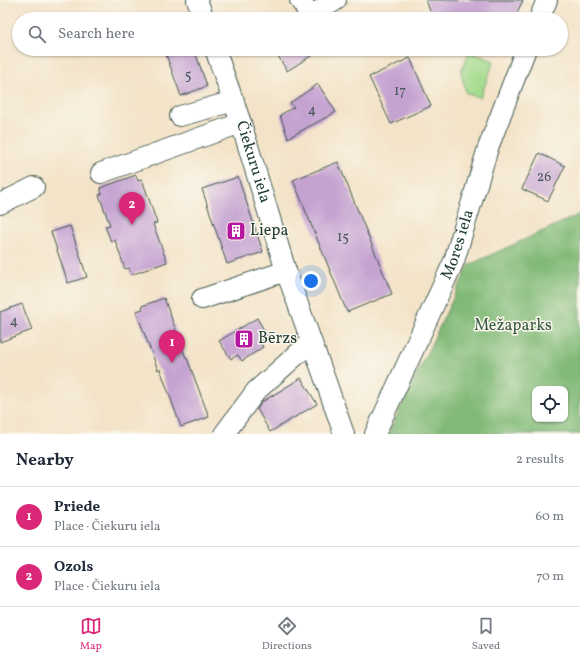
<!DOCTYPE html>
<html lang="en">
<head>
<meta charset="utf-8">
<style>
  body { margin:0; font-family:Vollkorn,serif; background:#f2f2f3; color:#1f2937 }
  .controls { position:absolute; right:12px; bottom:12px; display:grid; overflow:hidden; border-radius:8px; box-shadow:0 1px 3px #0004 }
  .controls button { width:36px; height:36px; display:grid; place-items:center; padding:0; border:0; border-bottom:1px solid #e0e1e3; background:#fff; color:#1f2937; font:20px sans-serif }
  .you { position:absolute; left:311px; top:281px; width:14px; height:14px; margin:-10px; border:3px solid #fff; border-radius:50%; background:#1a73e8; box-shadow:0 0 0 6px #1a73e833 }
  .badge { display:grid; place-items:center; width:26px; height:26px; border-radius:50%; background:#db2777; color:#fff; font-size:13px; font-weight:700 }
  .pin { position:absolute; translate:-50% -33px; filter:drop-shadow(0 1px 2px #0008) }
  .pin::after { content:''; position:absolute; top:21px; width:14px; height:12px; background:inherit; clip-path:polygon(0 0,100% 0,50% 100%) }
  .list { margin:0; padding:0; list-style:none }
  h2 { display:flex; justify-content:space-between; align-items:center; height:52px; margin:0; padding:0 16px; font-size:17px }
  h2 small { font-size:13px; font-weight:400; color:#747a83 }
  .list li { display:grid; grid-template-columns:26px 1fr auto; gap:12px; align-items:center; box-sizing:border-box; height:60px; padding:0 16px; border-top:1px solid #e0e1e3 }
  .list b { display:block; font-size:15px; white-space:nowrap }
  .list p { margin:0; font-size:13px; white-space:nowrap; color:#747a83 }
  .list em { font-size:13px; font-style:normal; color:#747a83 }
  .icon { flex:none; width:22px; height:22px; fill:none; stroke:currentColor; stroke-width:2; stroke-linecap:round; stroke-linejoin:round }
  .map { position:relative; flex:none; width:580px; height:434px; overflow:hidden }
  .search { position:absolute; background:#fff; box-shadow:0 1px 3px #0004; left:12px; right:12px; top:12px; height:44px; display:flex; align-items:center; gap:10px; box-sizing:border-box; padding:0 14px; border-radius:22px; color:#747a83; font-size:15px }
  .sheet { height:172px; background:#fff }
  nav { display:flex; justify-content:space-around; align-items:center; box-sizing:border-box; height:56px; border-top:1px solid #e0e1e3; background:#fff; font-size:11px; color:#747a83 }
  nav a { display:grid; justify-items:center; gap:2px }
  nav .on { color:#db2777 }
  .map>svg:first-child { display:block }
  .green { fill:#a2da8b; stroke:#608c60 }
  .forest { fill:#81ba77; stroke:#507c56; fill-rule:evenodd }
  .building { fill:#c5a3d1 }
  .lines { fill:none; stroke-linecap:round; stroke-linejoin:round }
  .minor-casing { stroke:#3f564a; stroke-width:22 }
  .minor { stroke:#fff; stroke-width:20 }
  .labels { text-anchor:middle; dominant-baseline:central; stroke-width:3; stroke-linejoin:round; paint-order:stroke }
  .number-label { font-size:14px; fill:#48565b }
  .street-label { font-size:16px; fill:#1f3d34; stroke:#fbf7ec }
  .poi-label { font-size:16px; fill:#1f3d34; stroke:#fbf7ec; text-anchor:start }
  .park-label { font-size:16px; fill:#395c45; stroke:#fbf7ec }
</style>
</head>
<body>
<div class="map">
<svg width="580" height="434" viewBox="0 0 580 434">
  <rect width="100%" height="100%" fill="#fbf7ec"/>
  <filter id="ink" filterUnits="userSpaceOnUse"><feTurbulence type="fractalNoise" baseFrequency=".025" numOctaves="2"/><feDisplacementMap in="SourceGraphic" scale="8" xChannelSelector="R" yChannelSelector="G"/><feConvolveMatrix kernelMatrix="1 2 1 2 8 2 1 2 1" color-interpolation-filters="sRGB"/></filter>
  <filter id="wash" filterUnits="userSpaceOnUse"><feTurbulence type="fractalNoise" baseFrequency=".012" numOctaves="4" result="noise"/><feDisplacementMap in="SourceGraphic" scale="16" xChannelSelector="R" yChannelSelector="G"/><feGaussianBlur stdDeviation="0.9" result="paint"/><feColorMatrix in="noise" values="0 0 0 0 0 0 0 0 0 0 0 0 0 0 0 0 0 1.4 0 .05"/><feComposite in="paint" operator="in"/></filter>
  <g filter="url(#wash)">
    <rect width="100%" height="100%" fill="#f3e3c8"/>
    <path class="green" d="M469,52L494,61L480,98L466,93L461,72Z"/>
    <path class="forest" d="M580,214V434H388L469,265ZM535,389H565V419H535Z"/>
    <g id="blocks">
      <g class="building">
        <path d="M426,0H523L514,19H433Z"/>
        <path d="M164,49H194L207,86L181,96Z"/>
        <path d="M274,49H322L287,71Z"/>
        <path d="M410,58L431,106L391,124L369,77Z"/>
        <path d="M318,84L336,112L288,138L280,115L294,107L290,103Z"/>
        <path d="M539,153L565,166L548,201L522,189Z"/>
        <path d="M338,162L392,294L347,312L293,180Z"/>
        <path d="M136,175L138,181L142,179L157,223L153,224L167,262L131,275L129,268L125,269L115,240L111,242L105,226L110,225L99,195L102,194L100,188Z"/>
        <path d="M238,177L263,252L227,264L202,189Z"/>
        <path d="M70,226L87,277L68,283L51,232Z"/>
        <path d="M164,298L186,358H187L209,417L181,427L160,369L158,370L136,311L143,309L142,306Z"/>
        <path d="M22,304L32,330L0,342V312Z"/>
        <path d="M257,318L268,337L260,342L263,347L242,361L238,355L231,359L219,341Z"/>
        <path d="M301,378L317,404L270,432L257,409L262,402Z"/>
      </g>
    </g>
  </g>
  <g filter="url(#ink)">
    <use href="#blocks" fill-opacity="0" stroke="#3f564a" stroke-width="1"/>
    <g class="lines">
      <g class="minor-casing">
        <g id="minor">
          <path d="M197,0L204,19"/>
          <path d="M300,0L311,16L336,0"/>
          <path d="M539,19L547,0"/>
          <path id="s1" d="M215,49L241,123L286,271L326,382L344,434"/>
          <path d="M180,116L234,101"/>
          <path d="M101,173L241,123"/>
          <path d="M0,204L34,187"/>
          <path d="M202,299L286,271"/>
          <path d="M224,434L256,391L311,342"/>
          <path id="s2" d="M375,434L454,261L488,148L526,49"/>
        </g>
      </g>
      <use href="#minor" class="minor"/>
    </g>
  </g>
  <defs>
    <g id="building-square" transform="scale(1)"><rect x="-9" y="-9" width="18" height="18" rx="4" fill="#b5179e" stroke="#fbf7ec"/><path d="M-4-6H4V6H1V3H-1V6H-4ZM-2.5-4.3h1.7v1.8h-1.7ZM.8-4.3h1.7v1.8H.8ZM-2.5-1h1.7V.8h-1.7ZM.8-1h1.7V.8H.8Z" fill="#fff"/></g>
  </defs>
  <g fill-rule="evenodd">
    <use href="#building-square" x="236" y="231"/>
    <use href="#building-square" x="244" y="339"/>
  </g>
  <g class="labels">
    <g class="number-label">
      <text x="188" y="75">5</text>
      <text x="400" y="91">17</text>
      <text x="312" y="110">4</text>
      <text x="544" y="177">26</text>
      <text x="343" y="237">15</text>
      <text x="14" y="321">4</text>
    </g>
    <g class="street-label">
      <text stroke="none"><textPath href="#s1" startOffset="119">Čiekuru iela</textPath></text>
      <text stroke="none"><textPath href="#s2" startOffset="207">Mores iela</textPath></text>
    </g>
    <g class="poi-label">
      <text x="250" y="231">Liepa</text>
      <text x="258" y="339">Bērzs</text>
    </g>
    <g class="park-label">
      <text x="513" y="326">Mežaparks</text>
    </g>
  </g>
</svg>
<div class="controls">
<button><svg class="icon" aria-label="locate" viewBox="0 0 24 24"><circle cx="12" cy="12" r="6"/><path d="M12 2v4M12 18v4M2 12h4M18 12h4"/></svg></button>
</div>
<div class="you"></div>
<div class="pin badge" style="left:172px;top:363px">1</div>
<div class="pin badge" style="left:132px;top:225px">2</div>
<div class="search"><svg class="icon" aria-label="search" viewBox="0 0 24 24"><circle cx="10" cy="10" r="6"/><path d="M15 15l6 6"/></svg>Search here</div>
</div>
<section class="sheet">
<h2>Nearby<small>2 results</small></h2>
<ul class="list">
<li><span class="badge">1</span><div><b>Priede</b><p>Place · Čiekuru iela</p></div><em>60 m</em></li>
<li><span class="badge">2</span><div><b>Ozols</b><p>Place · Čiekuru iela</p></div><em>70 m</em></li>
</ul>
</section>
<nav>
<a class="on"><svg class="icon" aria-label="map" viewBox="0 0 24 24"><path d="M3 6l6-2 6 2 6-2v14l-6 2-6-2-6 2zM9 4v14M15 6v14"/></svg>Map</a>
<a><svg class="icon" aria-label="directions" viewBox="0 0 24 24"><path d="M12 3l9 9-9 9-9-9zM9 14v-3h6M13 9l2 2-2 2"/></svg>Directions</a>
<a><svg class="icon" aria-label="saved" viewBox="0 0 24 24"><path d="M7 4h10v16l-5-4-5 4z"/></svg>Saved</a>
</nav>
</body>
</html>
